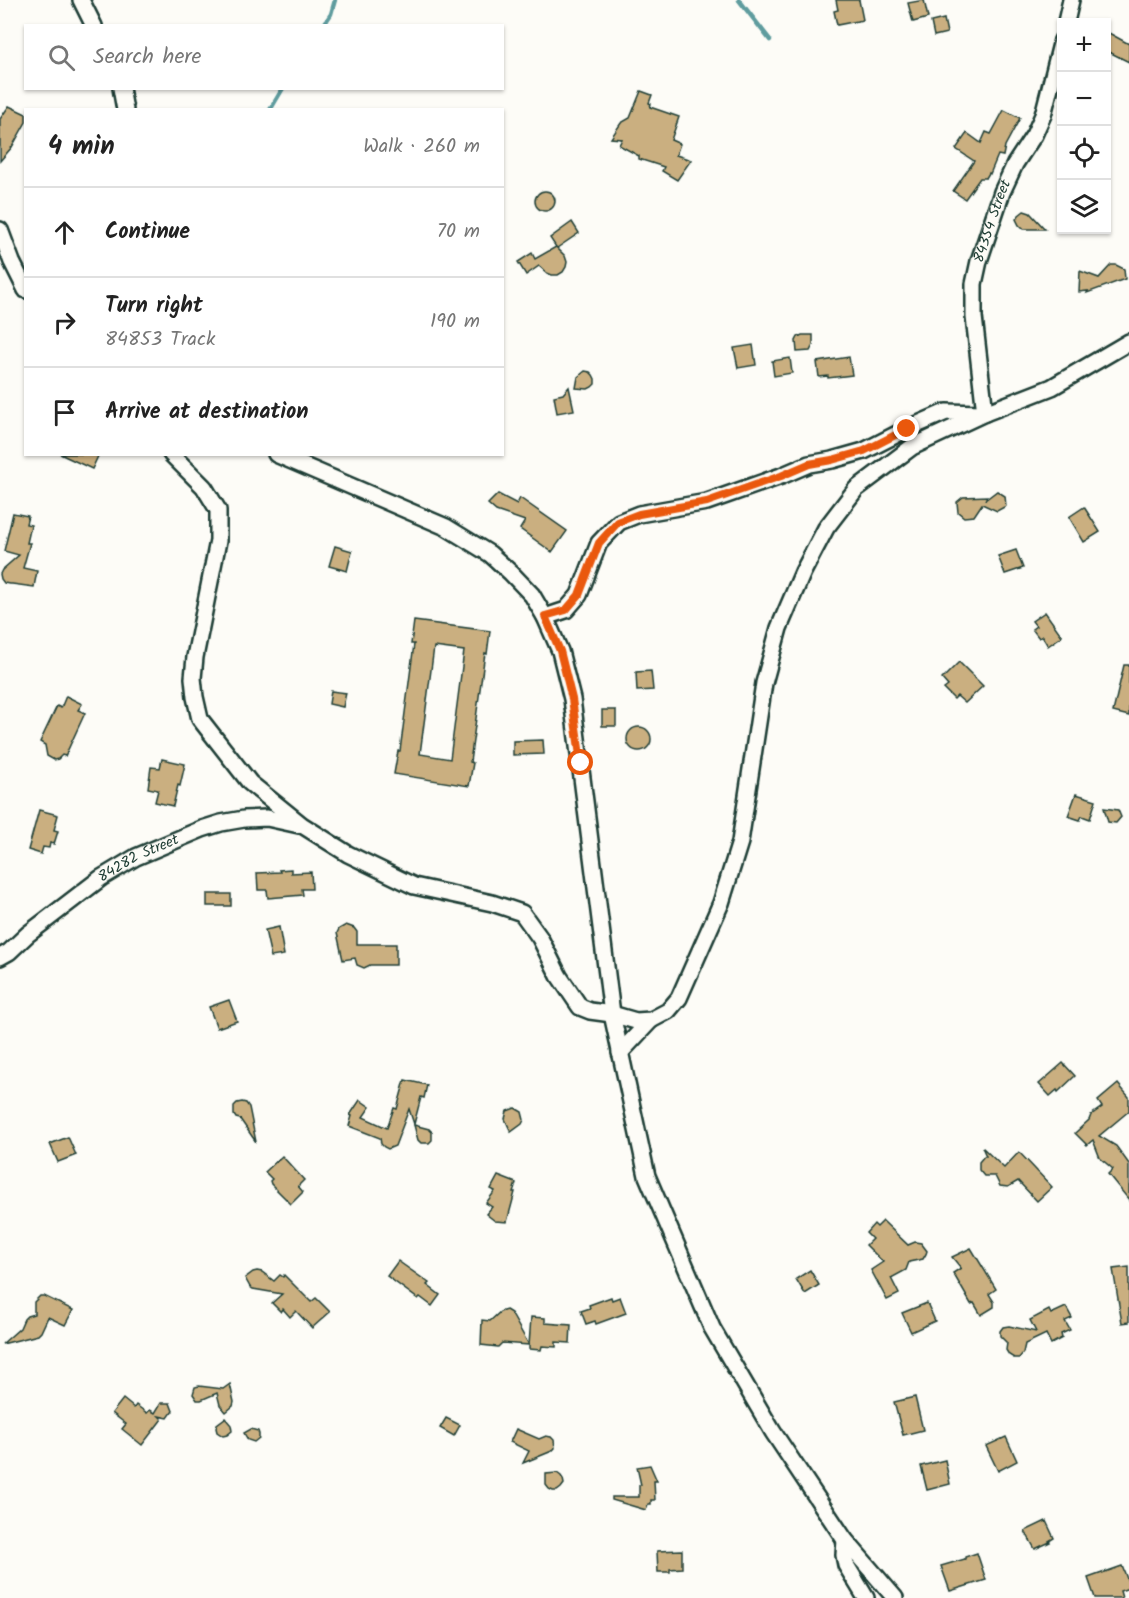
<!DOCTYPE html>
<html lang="en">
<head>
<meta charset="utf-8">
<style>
  body { margin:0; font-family:Kalam,sans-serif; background:#f2f2f2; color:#222 }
  .controls { position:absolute; right:18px; top:18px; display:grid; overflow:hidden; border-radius:0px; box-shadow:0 2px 4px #0004 }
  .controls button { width:54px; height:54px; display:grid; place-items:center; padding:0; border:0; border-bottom:2px solid #e0e0e0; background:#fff; color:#222; font:30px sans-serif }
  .stop { position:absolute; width:18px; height:18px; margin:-14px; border:4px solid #ea580c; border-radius:50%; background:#fff }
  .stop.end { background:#ea580c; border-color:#fff; box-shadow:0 2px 6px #0008 }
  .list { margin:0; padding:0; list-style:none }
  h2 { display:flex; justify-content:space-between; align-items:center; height:78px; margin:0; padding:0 24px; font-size:26px }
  h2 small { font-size:20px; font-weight:400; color:#767676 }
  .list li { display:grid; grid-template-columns:39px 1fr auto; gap:18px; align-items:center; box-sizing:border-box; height:90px; padding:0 24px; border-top:2px solid #e0e0e0 }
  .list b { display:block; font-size:22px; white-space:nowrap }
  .list p { margin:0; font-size:20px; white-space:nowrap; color:#767676 }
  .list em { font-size:20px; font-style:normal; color:#767676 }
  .icon { flex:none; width:33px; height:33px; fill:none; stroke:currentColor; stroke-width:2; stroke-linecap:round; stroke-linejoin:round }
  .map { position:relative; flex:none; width:1129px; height:1598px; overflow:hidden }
  .search { position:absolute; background:#fff; box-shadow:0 2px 4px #0004; left:24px; top:24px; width:480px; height:66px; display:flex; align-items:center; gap:15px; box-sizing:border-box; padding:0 21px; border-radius:0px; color:#767676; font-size:22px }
  .panel { position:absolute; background:#fff; box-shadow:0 2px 4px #0004; left:24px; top:108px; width:480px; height:348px; border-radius:0px }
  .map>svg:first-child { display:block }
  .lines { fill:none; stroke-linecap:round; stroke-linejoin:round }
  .stream { stroke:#5f9c9e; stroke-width:4.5 }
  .building { fill:#caaf80; stroke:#1f3d34; stroke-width:1.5; fill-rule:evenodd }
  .minor-casing { stroke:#1f3d34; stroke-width:20 }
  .minor { stroke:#fdfcf7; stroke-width:15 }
  .route { stroke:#ea580c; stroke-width:8 }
  .labels { text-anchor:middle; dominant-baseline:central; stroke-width:6; stroke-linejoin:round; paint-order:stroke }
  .street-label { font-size:15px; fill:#1f3d34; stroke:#fdfcf7 }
</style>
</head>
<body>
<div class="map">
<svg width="1129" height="1598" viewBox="0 0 1129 1598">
  <rect width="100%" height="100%" fill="#fdfcf7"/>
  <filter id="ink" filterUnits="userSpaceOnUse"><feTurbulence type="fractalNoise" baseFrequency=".0167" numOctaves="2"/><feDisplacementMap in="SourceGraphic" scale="12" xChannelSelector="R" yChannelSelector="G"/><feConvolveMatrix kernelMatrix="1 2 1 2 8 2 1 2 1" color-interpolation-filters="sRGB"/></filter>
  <g filter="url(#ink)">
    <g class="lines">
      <g class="stream">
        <path d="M739,0L770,40"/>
        <path d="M323,26L331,14L335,0"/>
        <path d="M270,110L283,88"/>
      </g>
    </g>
    <g class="building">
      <path d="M836,0H859L863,20L837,25L834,11L838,10Z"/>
      <path d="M924,0L928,18L913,22L908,3Z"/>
      <path d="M944,19L947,33L934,36L931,22Z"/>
      <path d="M1107,32L1129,44V62L1107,51Z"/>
      <path d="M641,91L652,95L649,103L651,104L650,107L679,117L671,140L680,144L676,155L691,160L677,180L662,171L664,167L639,159V156L619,145L622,139L611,138L621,123L630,118Z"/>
      <path d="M9,106L26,114V122L12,147L0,161V119Z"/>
      <path d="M1004,110L1020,118L1005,146L1003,156L998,155L990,174L989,173L986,178H980L965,199L953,191L974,161L956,149L967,133L981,143L986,132L991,134Z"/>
      <circle cx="545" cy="201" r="10"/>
      <path d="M1024,211L1030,213L1045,229H1023L1019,225L1016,219L1019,215Z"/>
      <path d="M572,222L579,233L557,248L565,256L567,262L566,267L563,272L558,275H552L547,273L539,266L526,275L518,262L532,253L535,259L556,247L550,238Z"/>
      <path d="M1111,265H1116L1124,269L1125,279L1087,293L1088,291L1079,292L1080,271L1099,278Z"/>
      <path d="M802,335H813V345L810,351L797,352L796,341L798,337Z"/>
      <path d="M753,345L756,365L738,368L734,348Z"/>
      <path d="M849,357L852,375L828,378V376L819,377L817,362Z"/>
      <path d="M790,358L792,373L774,376L772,361Z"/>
      <path d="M585,371L590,372L593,375L595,379V384L592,387L588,389L576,388L578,377Z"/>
      <path d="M569,387L574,410L557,413L554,396L563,394Z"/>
      <path d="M60,454H99L92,469Z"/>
      <path d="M997,491L1005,496L1006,506L997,511L982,504L974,516L964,517L958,512L957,502L963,497L987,496L985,500Z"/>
      <path d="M498,494L517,504L520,498L567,531L552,552L520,529L525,521L496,511L488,504Z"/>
      <path d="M1084,507L1100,532L1084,542L1069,517Z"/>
      <path d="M13,513L28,516L26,524L31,525L27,543H30L23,568L37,571L34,587L12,584H9L4,583L1,579L0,574L2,570L19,555L4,551Z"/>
      <path d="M335,546L352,551L347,571L329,566Z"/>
      <path d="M1016,550L1023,568L1005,574L998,556Z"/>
      <path d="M1045,612L1062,636L1048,646L1042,636L1039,638L1032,629L1036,626L1032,621Z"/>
      <path d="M414,621L490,631L487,654L485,653L470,762L473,763L469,786L394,774L398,751H400L414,644H411ZM434,647L464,651L450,759L420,754Z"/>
      <path d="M959,662L983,686L965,703L957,696L954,699L944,689L948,686L942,679Z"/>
      <path d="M1124,665H1129V716L1113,712Z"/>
      <path d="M651,671L653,690L637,691L636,672Z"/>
      <path d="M331,691L346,693L343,707L329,704Z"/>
      <path d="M66,696L82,704L78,710L85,713L65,756L62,755L58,759L54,760L47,756L45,745L40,742L57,706L61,708Z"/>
      <rect x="602" y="710" width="14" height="16"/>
      <circle cx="639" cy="739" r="12"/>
      <path d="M543,740L544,754L513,755V741Z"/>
      <path d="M162,759L185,764L180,786L178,785L173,806L155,802L158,790L148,788L151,767L160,768Z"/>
      <path d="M1076,794L1096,800L1090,819L1082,816L1080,820L1068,816Z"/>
      <path d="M1104,808L1118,810L1121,817L1116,823L1108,822Z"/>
      <path d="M39,810L58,815L54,830L58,831L54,844L50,843L49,848L43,847L41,854L28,850Z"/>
      <path d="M291,869V873L311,872L312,889H302L303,895L268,898L267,890H258L257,873L280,872L279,870Z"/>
      <rect x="207" y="894" width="24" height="12"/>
      <path d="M346,925L354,928L357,932V944H396V965H370L364,968L357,965L355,958L343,960L337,933L339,929Z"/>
      <path d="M279,927L284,955L271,957L265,930Z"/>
      <path d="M229,1000L237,1021L217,1028L209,1007Z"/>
      <path d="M1063,1063L1075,1076L1058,1092L1057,1090L1050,1096L1039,1084Z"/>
      <path d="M405,1080L427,1085L424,1098L421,1097L414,1124L409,1109L395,1146L388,1149L384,1147L381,1144L380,1138L349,1126L352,1116L350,1115L360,1100L370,1107L363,1117L387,1128L394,1108L397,1109Z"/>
      <path d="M1118,1084L1129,1097V1111L1099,1136L1116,1146L1129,1164V1200L1108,1174L1113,1169L1100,1158L1093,1140L1087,1145L1075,1133L1089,1120L1091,1115L1102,1107L1098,1101Z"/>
      <path d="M242,1102L246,1103L249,1107L256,1142L240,1119L236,1118L234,1115V1106L237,1103Z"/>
      <path d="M515,1108L522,1112L524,1120L522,1124L511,1132L505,1119L507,1111Z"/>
      <path d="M414,1125L429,1129L432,1132V1140L429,1143H421L418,1140Z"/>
      <path d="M68,1137L76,1155L58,1162L50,1144Z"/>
      <path d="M982,1147L1004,1168L1019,1152L1052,1187L1037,1201L1018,1181L1008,1187L1000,1186L995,1176H984L979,1170V1162L984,1156H986Z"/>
      <path d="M282,1156L304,1180L298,1186L303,1192L291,1204L271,1184L270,1181L272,1179L265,1172Z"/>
      <path d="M498,1176L516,1183L513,1192H515L507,1222L495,1221L486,1214L492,1207L486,1203L495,1191L491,1189Z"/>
      <path d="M883,1221L908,1245L915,1242L921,1243L927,1251L926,1254L923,1259L909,1262L906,1270L891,1278L899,1294L887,1300L871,1270L883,1262L866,1245L872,1239L866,1233L874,1224L877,1227Z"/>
      <path d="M971,1248L996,1289L989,1294L994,1302V1307L981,1315L974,1303L971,1304L953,1273L961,1268L952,1257Z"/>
      <path d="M398,1261L429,1283L427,1285L440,1295L432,1306L420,1297L418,1299L387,1276Z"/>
      <path d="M1129,1267V1322L1122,1323L1113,1269Z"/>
      <path d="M810,1270L819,1285L805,1294L796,1279Z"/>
      <path d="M257,1271L262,1272L274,1281L280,1275L283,1277L284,1275L311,1302L316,1298L330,1312L312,1328L296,1311L290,1317L283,1309L281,1312L272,1303L282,1294L253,1289L250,1287L245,1278L253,1272Z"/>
      <path d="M40,1296H44L73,1310L65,1325L48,1317L41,1332L38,1335L2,1344L20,1328L24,1319L27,1316L34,1314V1302Z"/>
      <path d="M611,1297L612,1300L620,1297L626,1313L596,1324L595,1321L586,1324L581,1311L590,1308L589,1305Z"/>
      <path d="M927,1303L935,1321L911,1332L902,1313Z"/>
      <path d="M1066,1307L1072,1318L1065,1321L1070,1330L1061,1334L1062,1338L1051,1344L1046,1334L1025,1344L1023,1353L1019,1358H1014L1009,1355L1006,1350L1007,1343L1000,1336V1331L1003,1327L1009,1326L1036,1332L1030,1320L1049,1310L1051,1314Z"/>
      <path d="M506,1310L511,1313L529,1345L531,1317L545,1318V1323L571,1325L570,1343L556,1342V1347L542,1346L541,1350L529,1349V1345L502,1343L498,1347L481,1345L482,1320L490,1321L500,1312Z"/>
      <path d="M230,1384L234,1402L233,1406L226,1412L220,1405L217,1393L201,1400H197L193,1394L195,1387L199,1386L223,1389Z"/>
      <path d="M915,1397L923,1430L903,1435L894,1402Z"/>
      <path d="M123,1399L134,1408L136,1405L147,1413L150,1410L155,1413L161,1403H170L173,1411L168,1418L159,1416L162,1419L142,1445L122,1429L126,1424L112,1413Z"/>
      <path d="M225,1418L231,1425L232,1431L227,1435L223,1436L217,1432L216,1428L217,1424Z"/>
      <path d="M446,1418L460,1425L454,1436L440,1428Z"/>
      <path d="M251,1429L258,1431L259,1434V1438L254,1442L248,1440L244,1433Z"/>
      <path d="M516,1429L539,1439L546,1436L551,1437L554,1440L555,1448L552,1451L523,1463L529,1451L510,1442Z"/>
      <path d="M1006,1437L1017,1461L998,1471L986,1446Z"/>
      <path d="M945,1460L950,1484L927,1490L921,1466Z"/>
      <path d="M650,1465L657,1481H654L655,1500H651V1504H648L646,1510L612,1500V1497H639V1485H641L637,1467Z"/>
      <path d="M557,1473L561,1476L563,1479L564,1484L561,1488L557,1491H553L549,1489L546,1485V1474Z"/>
      <path d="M1046,1521L1054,1538L1049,1541L1050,1542L1035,1549L1025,1531Z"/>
      <path d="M682,1550V1568L670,1569V1572H658L657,1551Z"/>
      <path d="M977,1553L986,1580L950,1591L941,1566L965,1559V1557Z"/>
      <path d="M1122,1566L1129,1584V1588L1120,1591L1122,1598H1095L1088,1578Z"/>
    </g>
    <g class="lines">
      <g class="minor-casing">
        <g id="minor">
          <path d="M81,0L94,26"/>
          <path d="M1066,22L1071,0"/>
          <path d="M121,88L125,110"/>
          <path d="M0,230L12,262L26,290"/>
          <path id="s1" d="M985,413L974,317V284L979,261L1002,192L1015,164L1034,135L1043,115L1062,40"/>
          <path d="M171,454L204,487L218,510V541L195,657L193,678L195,697L200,719L250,783L302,825L348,854L414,886L492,903L522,913L540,938L559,976L580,1007L590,1011L612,1014L636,1021L651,1020L668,1011L679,998L721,903L740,842L764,683L779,628L803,572L826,528L856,489L912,447L985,413L1052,387L1129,342"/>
          <path d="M276,454L446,527L490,554L511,573L532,595L545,617L560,651L572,699L612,1014L647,1176L712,1328L773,1432L845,1540L895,1598"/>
          <path d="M545,617L566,610L579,595L599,543L619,522L639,514L707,502L781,476L809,464L832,460L864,451L907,429L946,412L982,413"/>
          <path id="s2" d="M0,957L9,952L28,934L101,878L136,857L202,829L221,823L244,819L267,818L299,825"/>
          <path d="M620,1053L651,1020"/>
          <path d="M845,1540L844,1555L846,1565L866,1598"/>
        </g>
      </g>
      <use href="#minor" class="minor"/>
    </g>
  </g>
  <g class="lines" filter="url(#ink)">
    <path class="route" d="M581,763L572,699L560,651L545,616L566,610L579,595L599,543L618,522L639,514L707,502L781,476L809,464L832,460L864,451L907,429"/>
  </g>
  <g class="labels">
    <g class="street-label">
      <text stroke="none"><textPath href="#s1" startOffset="195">84354 Street</textPath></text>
      <text stroke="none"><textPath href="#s2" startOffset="171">84282 Street</textPath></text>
    </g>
  </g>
</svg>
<div class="controls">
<button>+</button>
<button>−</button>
<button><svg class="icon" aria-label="locate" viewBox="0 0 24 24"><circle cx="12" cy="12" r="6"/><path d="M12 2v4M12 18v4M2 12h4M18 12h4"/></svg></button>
<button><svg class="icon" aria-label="layers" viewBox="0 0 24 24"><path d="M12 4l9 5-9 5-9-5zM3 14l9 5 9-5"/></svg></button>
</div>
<div class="stop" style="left:581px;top:763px"></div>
<div class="stop end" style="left:907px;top:429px"></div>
<div class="search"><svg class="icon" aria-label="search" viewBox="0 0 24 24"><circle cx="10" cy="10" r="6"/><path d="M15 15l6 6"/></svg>Search here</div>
<section class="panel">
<h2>4 min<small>Walk · 260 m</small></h2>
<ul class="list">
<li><svg class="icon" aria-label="ahead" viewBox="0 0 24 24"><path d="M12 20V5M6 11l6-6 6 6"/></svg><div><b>Continue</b></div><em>70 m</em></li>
<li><svg class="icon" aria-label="right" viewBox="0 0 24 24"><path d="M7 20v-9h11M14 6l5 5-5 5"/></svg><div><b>Turn right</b><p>84853 Track</p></div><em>190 m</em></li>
<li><svg class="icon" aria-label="arrive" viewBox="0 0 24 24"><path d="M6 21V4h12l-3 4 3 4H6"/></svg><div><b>Arrive at destination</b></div></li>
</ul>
</section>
</div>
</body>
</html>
